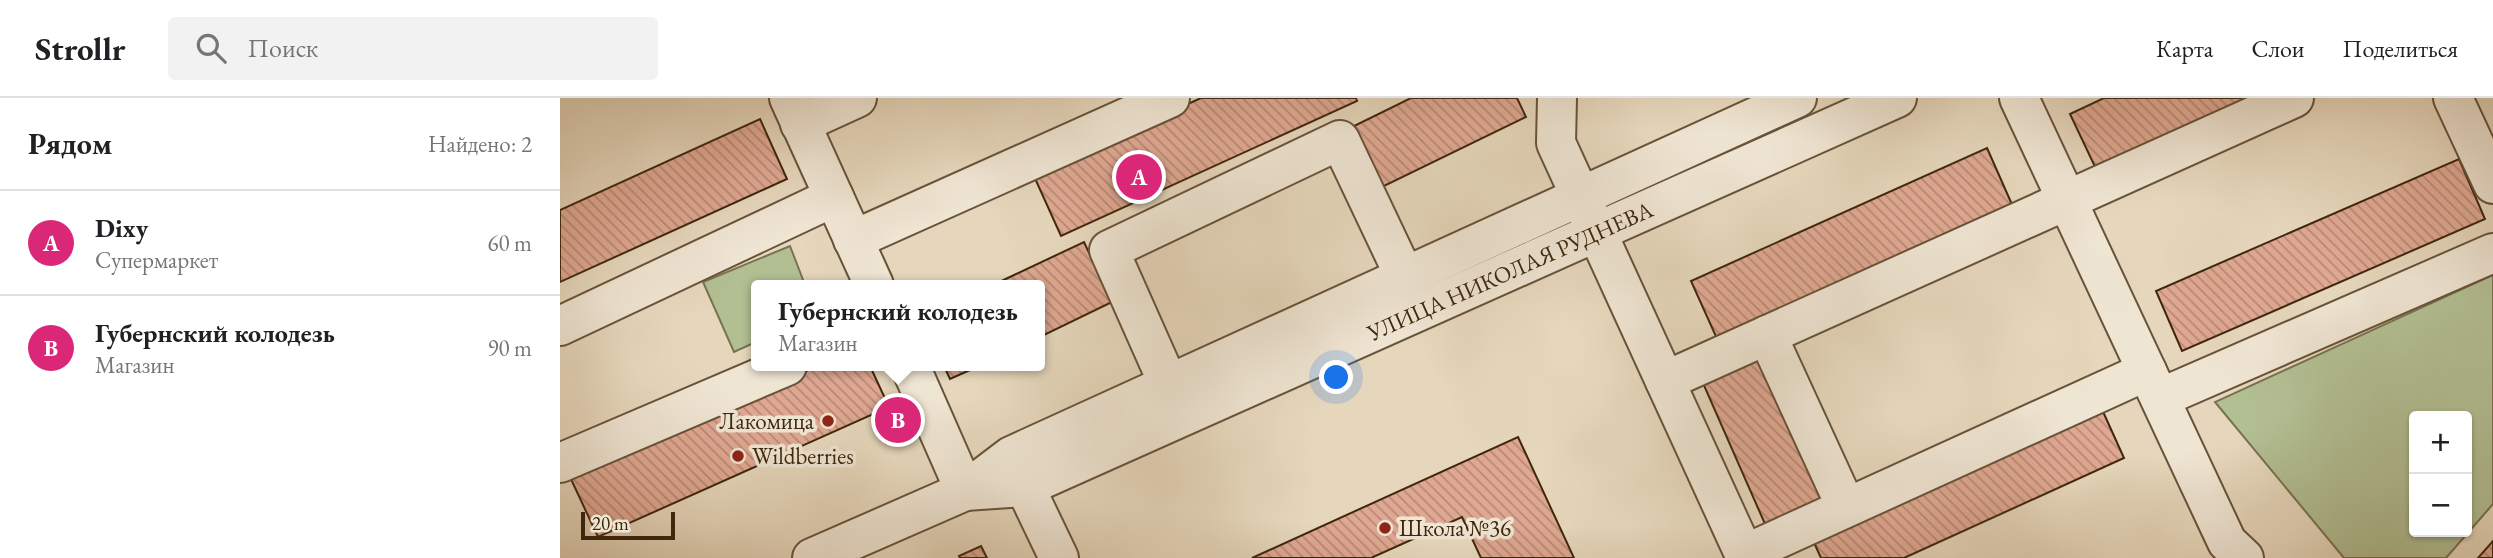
<!DOCTYPE html>
<html lang="ru">
<head>
<meta charset="utf-8">
<style>
  body { margin:0; font-family:"EB Garamond",serif; background:#f2f2f2; color:#202124 }
  .controls { position:absolute; right:21px; bottom:21px; display:grid; overflow:hidden; border-radius:7px; box-shadow:0 2px 5px #0004 }
  .controls button { width:63px; height:63px; display:grid; place-items:center; padding:0; border:0; border-bottom:2px solid #e0e0e0; background:#fff; color:#202124; font:35px sans-serif }
  .scale { position:absolute; left:21px; bottom:18px; width:94px; box-sizing:border-box; padding-left:7px; border:4px solid #3e270d; border-top:0; font-size:19px; line-height:24px; white-space:nowrap; color:#3e270d; -webkit-text-stroke:5px #efe5d3; paint-order:stroke }
  .you { position:absolute; left:777px; top:280px; width:24px; height:24px; margin:-18px; border:5px solid #fff; border-radius:50%; background:#1a73e8; box-shadow:0 0 0 10px #1a73e833 }
  .badge { display:grid; place-items:center; width:46px; height:46px; border-radius:50%; background:#db2777; color:#fff; font-size:23px; font-weight:700 }
  .pin { position:absolute; translate:-50% -50%; border:4px solid #fff; box-shadow:0 2px 7px #0006 }
  .popup { position:absolute; left:191px; top:182px; width:294px; height:91px; box-sizing:border-box; display:grid; place-content:center; border-radius:7px; background:#fff; filter:drop-shadow(0 2px 5px #0005); font-size:23px; white-space:nowrap; color:#757577 }
  .popup b { font-size:26px; color:#202124 }
  .popup::after { content:''; position:absolute; left:50%; top:100%; margin-left:-14px; border:14px solid transparent; border-top-color:#fff }
  .list { margin:0; padding:0; list-style:none }
  h2 { display:flex; justify-content:space-between; align-items:center; height:91px; margin:0; padding:0 28px; font-size:30px }
  h2 small { font-size:23px; font-weight:400; color:#757577 }
  .list li { display:grid; grid-template-columns:46px 1fr auto; gap:21px; align-items:center; box-sizing:border-box; height:105px; padding:0 28px; border-top:2px solid #e0e0e0 }
  .list b { display:block; font-size:26px; white-space:nowrap }
  .list p { margin:0; font-size:23px; white-space:nowrap; color:#757577 }
  .list em { font-size:23px; font-style:normal; color:#757577 }
  .icon { flex:none; width:38px; height:38px; fill:none; stroke:currentColor; stroke-width:2; stroke-linecap:round; stroke-linejoin:round }
  .map { position:relative; flex:none; width:1933px; height:460px; overflow:hidden }
  header { display:flex; align-items:center; gap:42px; box-sizing:border-box; height:98px; padding:0 35px; background:#fff; border-bottom:2px solid #e0e0e0 }
  header strong { font-size:33px }
  nav { display:flex; gap:38px; margin-inline-start:auto; font-size:24px }
  .search { width:490px; height:63px; background:#f2f2f2; display:flex; align-items:center; gap:18px; box-sizing:border-box; padding:0 24px; border-radius:7px; color:#757577; font-size:26px }
  main { display:flex }
  aside { flex:1; background:#fff }
  .map>svg:first-child { display:block }
  .green { fill:#b2bf93; stroke:#787350; stroke-width:2; fill-rule:evenodd }
  .building { fill:url(#building-back-hatch); stroke:#3e270d; stroke-width:2 }
  .lines { fill:none; stroke-linecap:round; stroke-linejoin:round }
  .minor-casing { stroke:#685339; stroke-width:42 }
  .minor { stroke:#efe5d3; stroke-width:38 }
  .poi-dot { fill:#8f2418; stroke:#efe5d3; stroke-width:2.5 }
  .labels { text-anchor:middle; dominant-baseline:central; stroke-width:7; stroke-linejoin:round; paint-order:stroke }
  .street-label { font-size:23px; fill:#3e270d; stroke:#efe5d3 }
  .poi-label { font-size:23px; fill:#3e270d; stroke:#efe5d3; text-anchor:start }
</style>
</head>
<body>
<header>
<strong>Strollr</strong>
<div class="search"><svg class="icon" aria-label="search" viewBox="0 0 24 24"><circle cx="10" cy="10" r="6"/><path d="M15 15l6 6"/></svg>Поиск</div>
<nav><a>Карта</a><a>Слои</a><a>Поделиться</a></nav>
</header>
<main>
<aside>
<h2>Рядом<small>Найдено: 2</small></h2>
<ul class="list">
<li><span class="badge">A</span><div><b>Dixy</b><p>Супермаркет</p></div><em>60 m</em></li>
<li><span class="badge">B</span><div><b>Губернский колодезь</b><p>Магазин</p></div><em>90 m</em></li>
</ul>
</aside>
<div class="map">
<svg width="1933" height="460" viewBox="0 0 1933 460">
  <defs>
    <pattern id="building-back-hatch" width="6" height="6" patternUnits="userSpaceOnUse" patternTransform="scale(1.75)"><rect width="6" height="6" fill="#e0a892"/><path d="M-1 5l2 2M0 0l6 6M5-1l2 2" fill="none" stroke="#b78976"/></pattern>
  </defs>
  <rect width="100%" height="100%" fill="#e6d7bc"/>
  <filter id="stains"><feTurbulence type="fractalNoise" baseFrequency=".00286" numOctaves="4"/><feColorMatrix values="0 0 0 0 .2 0 0 0 0 .09 0 0 0 0 .02 0 0 0 .5 -.17"/></filter>
  <radialGradient id="worn" r=".72"><stop offset=".6" stop-color="#630" stop-opacity="0"/><stop offset="1" stop-color="#630" stop-opacity=".3"/></radialGradient>
  <g class="green">
    <path d="M230,148L245,187H196V244L174,254L143,184Z"/>
    <path d="M1933,177V406L1886,460H1784L1655,304ZM1854,318H1907V434H1854Z"/>
  </g>
  <g class="building">
    <path d="M641,0H796L797,3L501,138L473,76Z"/>
    <path d="M851,0H957L966,19L822,89L792,29Z"/>
    <path d="M1544,0H1695L1537,73L1510,16Z"/>
    <path d="M200,21L227,81L0,184V112Z"/>
    <path d="M1427,50L1454,111L1158,243L1131,183Z"/>
    <path d="M1899,61L1925,121L1622,253L1596,193Z"/>
    <path d="M524,144L552,204L480,239V187H433Z"/>
    <path d="M1199,250L1264,400L1205,426L1139,276Z"/>
    <path d="M257,268H310L329,309L38,439L10,379Z"/>
    <path d="M384,268H419L390,281Z"/>
    <path d="M1540,307L1564,360L1344,460H1261L1251,438Z"/>
    <path d="M958,339L1014,460H921L902,419L811,460H692Z"/>
    <path d="M1933,443V460H1918Z"/>
    <path d="M421,448L427,460H400L399,458Z"/>
  </g>
  <g class="lines">
    <g class="minor-casing">
      <g id="minor">
        <path d="M229,0L314,187"/>
        <path d="M997,0L996,45L1186,460"/>
        <path d="M1459,0L1667,444L1684,460"/>
        <path d="M1893,0L1933,86"/>
        <path d="M240,26L297,0"/>
        <path d="M293,142L610,0"/>
        <path d="M0,228L274,99"/>
        <path d="M1207,237L1286,409"/>
        <path d="M350,268L405,393"/>
        <path d="M1105,283L1734,0"/>
        <path d="M608,285L549,152L780,42L844,177"/>
        <path d="M1600,300L1933,155"/>
        <path d="M0,365L227,268"/>
        <path d="M465,389L499,460"/>
        <path d="M405,393L465,389L1337,0"/>
        <path d="M1185,456L1587,273"/>
        <path d="M252,460L405,393L451,358L1237,0"/>
      </g>
    </g>
    <use href="#minor" class="minor"/>
  </g>
  <g class="poi-dot">
    <circle cx="268" cy="323" r="7"/>
    <circle cx="178" cy="358" r="7"/>
    <circle cx="825" cy="430" r="7"/>
  </g>
  <g class="labels">
    <g class="street-label">
      <text transform="translate(950 173) rotate(-24)">УЛИЦА НИКОЛАЯ РУДНЕВА</text>
    </g>
    <g class="poi-label">
      <text x="254" y="323" text-anchor="end">Лакомица</text>
      <text x="192" y="358">Wildberries</text>
      <text x="839" y="430">Школа №36</text>
    </g>
  </g>
  <rect width="100%" height="100%" filter="url(#stains)"/>
  <rect width="100%" height="100%" fill="url(#worn)"/>
</svg>
<div class="controls">
<button>+</button>
<button>−</button>
</div>
<div class="scale">20 m</div>
<div class="you"></div>
<div class="pin badge" style="left:579px;top:79px">A</div>
<div class="pin badge" style="left:338px;top:322px">B</div>
<div class="popup"><b>Губернский колодезь</b>Магазин</div>
</div>
</main>
</body>
</html>
